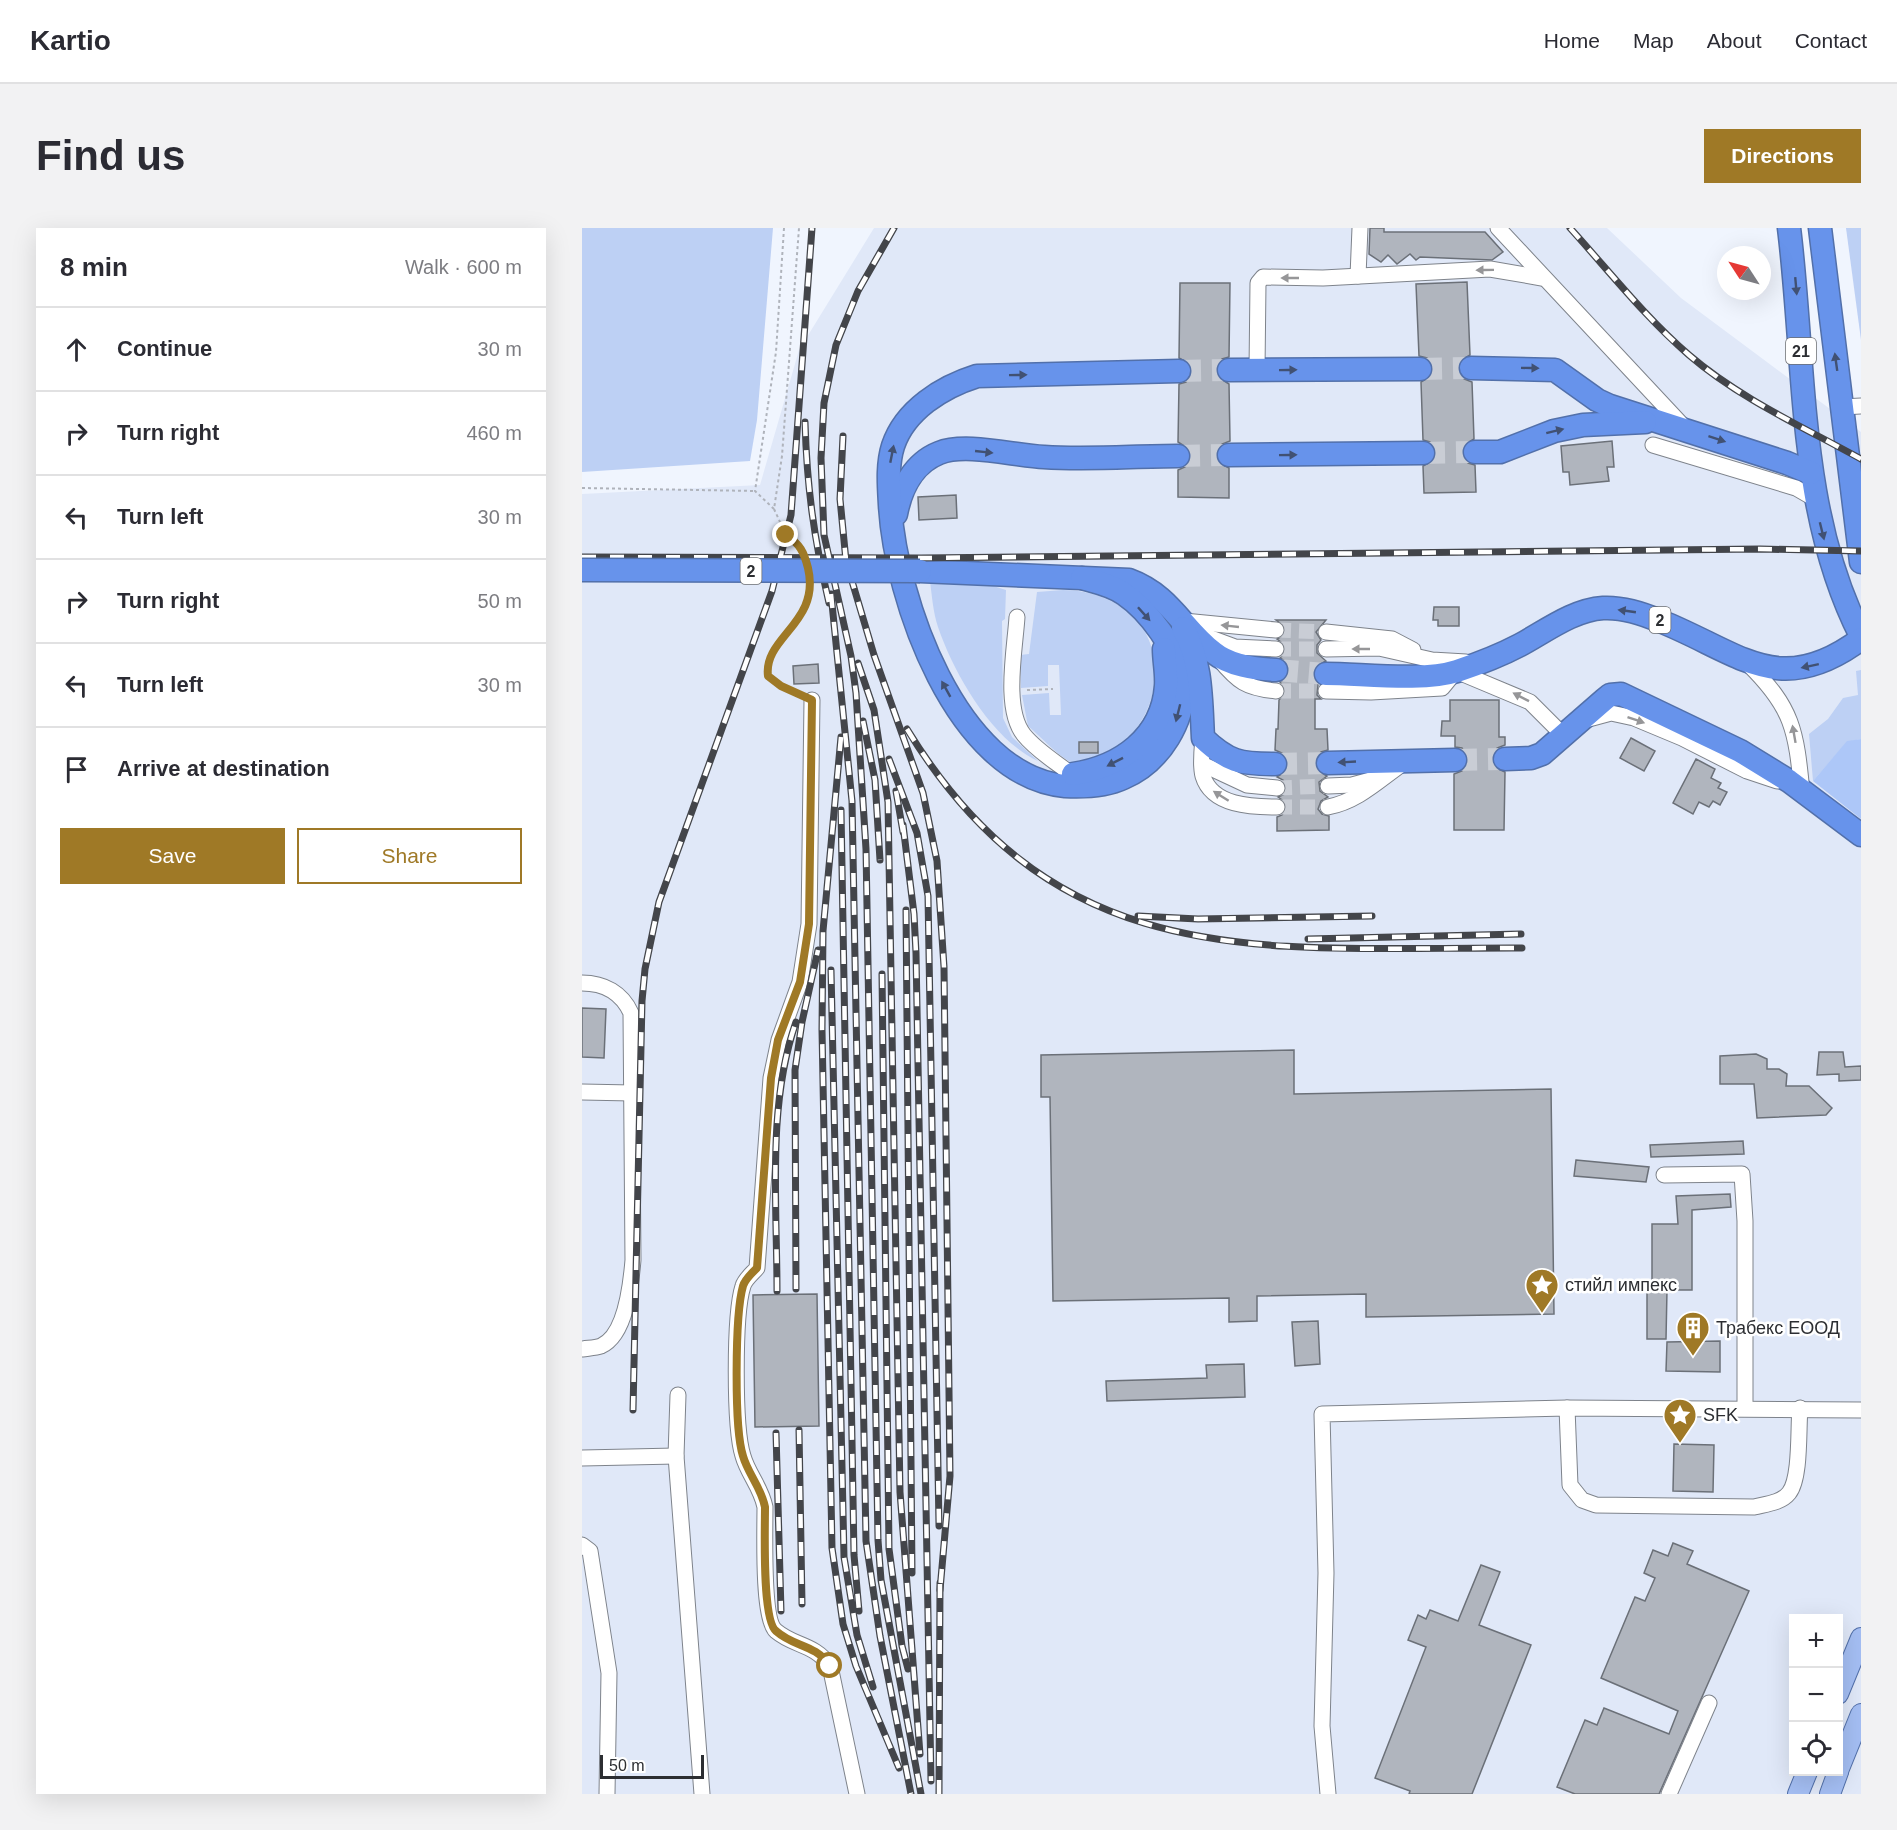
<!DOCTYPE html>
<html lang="en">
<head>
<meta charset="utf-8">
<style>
  body { margin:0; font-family:Arial,sans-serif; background:#f2f2f3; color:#2b2b33 }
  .controls { position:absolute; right:18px; bottom:18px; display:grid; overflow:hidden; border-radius:0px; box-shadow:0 6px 24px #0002 }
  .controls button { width:54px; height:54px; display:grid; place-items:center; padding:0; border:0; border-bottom:2px solid #e1e1e2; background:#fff; color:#2b2b33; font:30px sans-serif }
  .compass { position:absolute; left:1135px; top:18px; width:54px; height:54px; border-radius:50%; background:#fff; box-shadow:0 6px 24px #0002; rotate:306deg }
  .scale { position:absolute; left:18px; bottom:15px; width:104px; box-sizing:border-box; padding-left:6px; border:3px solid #2c2e32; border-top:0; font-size:16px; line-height:21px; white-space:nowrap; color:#2c2e32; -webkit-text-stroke:4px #fff; paint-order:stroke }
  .stop { position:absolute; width:18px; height:18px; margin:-14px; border:4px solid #9f7926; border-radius:50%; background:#fff }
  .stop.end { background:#9f7926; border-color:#fff; box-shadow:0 2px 6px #0008 }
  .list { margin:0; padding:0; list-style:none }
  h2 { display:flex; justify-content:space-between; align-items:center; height:78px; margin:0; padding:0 24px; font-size:26px }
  h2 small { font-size:20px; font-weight:400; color:#7c7c81 }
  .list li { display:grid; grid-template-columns:39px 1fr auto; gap:18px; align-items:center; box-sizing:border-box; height:84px; padding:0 24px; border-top:2px solid #e1e1e2 }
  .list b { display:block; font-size:22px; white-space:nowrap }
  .list em { font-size:20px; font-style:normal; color:#7c7c81 }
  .actions { display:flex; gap:12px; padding:18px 24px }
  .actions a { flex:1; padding:14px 0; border:2px solid #9f7926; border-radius:0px; text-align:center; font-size:21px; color:#9f7926 }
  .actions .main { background:#9f7926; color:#fff }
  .icon { flex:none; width:33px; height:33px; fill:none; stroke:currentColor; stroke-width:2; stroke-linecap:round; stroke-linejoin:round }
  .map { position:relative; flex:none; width:1279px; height:1566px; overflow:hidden; border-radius:0px }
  header { display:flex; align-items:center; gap:36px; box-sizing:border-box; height:84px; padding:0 30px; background:#fff; border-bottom:2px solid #e1e1e2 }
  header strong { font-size:28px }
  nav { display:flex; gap:33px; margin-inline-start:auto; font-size:21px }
  .intro { display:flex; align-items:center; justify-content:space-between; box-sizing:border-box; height:144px; padding:0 36px }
  h1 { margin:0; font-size:42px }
  .button { padding:15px 27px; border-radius:0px; background:#9f7926; color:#fff; font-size:21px; font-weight:700 }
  main { display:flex; gap:36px; padding:0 36px }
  aside { flex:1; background:#fff; border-radius:0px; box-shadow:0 6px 24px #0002 }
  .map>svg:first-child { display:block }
  .built { fill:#e0e8f8; fill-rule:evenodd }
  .green { fill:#bdd0f4 }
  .forest { fill:#adc7f8 }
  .building { fill:#b0b5be; stroke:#6b7078; stroke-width:1.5 }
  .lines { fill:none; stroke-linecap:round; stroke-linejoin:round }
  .minor-tunnel { stroke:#c9cdd5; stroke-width:15; stroke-dasharray:15 8; stroke-linecap:butt }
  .highway-tunnel { stroke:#c9cdd5; stroke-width:22; stroke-dasharray:22 11; stroke-linecap:butt }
  .minor-casing { stroke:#7e838b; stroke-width:17 }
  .major-casing { stroke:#5270aa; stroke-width:22 }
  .highway-casing { stroke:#5270aa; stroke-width:25 }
  .path { stroke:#afb3bb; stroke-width:2; stroke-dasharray:3 3; stroke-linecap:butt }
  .minor { stroke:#fff; stroke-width:15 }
  .major { stroke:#a4bef3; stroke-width:20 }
  .highway { stroke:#6793eb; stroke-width:22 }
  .rail-casing { stroke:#43454a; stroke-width:7 }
  .rail { stroke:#fff; stroke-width:4.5; stroke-dasharray:14; stroke-linecap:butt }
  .highway-bridge-casing { stroke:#5270aa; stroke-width:25; stroke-linecap:butt }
  .highway-bridge { stroke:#6793eb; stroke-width:22 }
  .oneway { fill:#969698 }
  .oneway2 { fill:#415173 }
  .route { stroke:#9f7926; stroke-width:8 }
  .labels { text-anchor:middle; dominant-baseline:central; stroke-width:5; stroke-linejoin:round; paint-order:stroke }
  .shield { fill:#fff; stroke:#6b6d70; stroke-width:1.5 }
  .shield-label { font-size:16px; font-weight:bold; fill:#2c2e32 }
  .poi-label { font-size:18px; fill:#2c2e32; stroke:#fff; text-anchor:start }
</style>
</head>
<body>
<header>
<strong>Kartio</strong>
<nav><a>Home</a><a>Map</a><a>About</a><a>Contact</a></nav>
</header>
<div class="intro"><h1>Find us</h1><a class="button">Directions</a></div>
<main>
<aside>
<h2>8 min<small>Walk · 600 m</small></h2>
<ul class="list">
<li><svg class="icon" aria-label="ahead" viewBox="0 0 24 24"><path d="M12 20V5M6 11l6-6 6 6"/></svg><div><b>Continue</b></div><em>30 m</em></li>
<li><svg class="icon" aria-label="right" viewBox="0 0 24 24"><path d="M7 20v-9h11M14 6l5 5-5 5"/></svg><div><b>Turn right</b></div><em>460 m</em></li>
<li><svg class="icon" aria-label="left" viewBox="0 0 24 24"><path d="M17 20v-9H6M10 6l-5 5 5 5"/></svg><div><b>Turn left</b></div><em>30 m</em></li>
<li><svg class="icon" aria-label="right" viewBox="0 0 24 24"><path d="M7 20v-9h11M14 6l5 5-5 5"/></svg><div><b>Turn right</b></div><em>50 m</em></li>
<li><svg class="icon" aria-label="left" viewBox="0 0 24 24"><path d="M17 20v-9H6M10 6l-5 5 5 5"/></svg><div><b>Turn left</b></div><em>30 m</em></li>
<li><svg class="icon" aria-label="arrive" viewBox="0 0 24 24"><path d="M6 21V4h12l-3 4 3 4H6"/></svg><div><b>Arrive at destination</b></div></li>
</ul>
<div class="actions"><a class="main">Save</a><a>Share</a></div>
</aside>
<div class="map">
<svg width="1279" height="1566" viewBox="0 0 1279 1566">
  <rect width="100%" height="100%" fill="#f0f5fe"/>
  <path class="built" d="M292,0H1025L1099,70L1279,204V1566H0V266L178,257L217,122ZM1212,1390H1256V1544H1212Z"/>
  <g class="green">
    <path d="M0,0H191L175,192L168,233L0,244Z"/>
    <path d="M1264,0H1279V112Z"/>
    <path d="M392,352L424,362L423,391L420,393L421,490L430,509L456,533C410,512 372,446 356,399C351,384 350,368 348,353Z"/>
    <path d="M481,362C510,362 543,374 560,399C591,446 564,514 514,531C506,534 495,538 488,534C473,525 459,509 446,498L440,467L467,465L468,487H479L477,437H466V458L439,460L438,427L447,426L455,364Z"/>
    <path d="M1279,442V511L1265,514L1231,553L1227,506L1246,491L1261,470L1276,467L1274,443Z"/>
  </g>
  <path class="forest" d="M1279,511V591L1231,553L1265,513Z"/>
  <g class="building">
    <path d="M788,0H802V4H903L921,24L910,32L838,29L834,32L828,26L815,36L806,27L799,34L787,26Z"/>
    <path d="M885,54L888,127L878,133L876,140L882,151L890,154L892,211L882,217L880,225L886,235L893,237L894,264L842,265L841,238L852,232L854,224L848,214L841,212L839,154L849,148L851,140L845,130L837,128L834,56Z"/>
    <path d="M598,55H648L647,129L640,131L634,141L636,149L647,156L648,213L640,216L634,227L636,234L647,240V270L596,269V242L603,239L609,228L607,221L596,214L597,156L604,154L610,143L608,136L597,130Z"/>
    <path d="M1030,213L1032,239H1025L1027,253L988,257L987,244H981L979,218Z"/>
    <path d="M374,267L375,290L337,292L336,269Z"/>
    <path d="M852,379H877V398H856V392H851Z"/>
    <path d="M694,392H744L734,404L739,412L735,417V425L744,433L733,439L731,446L736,457L735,467L739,471H733V501H745L746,522L739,524L733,535L735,542L745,548L737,554L738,563L746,569L739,573L736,581L740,586L747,588V602L695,603V589L700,587L705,580L703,574L696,569L703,566L705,560L701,552L695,549L704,543L706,536L700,525L693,522L694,501H696L697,472L704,464L698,454L705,450L707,442L706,435L698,430L702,426L703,417L695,411L702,407L703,399Z"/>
    <path d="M236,436L237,455L212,456L211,438Z"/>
    <path d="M868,472H917V509H923V517L915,520L910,531L912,539L923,544L922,602H872V546L880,543L886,531L880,520L873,519V508H859L860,493H868Z"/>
    <path d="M1049,510L1073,523L1062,543L1038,530Z"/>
    <rect x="497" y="514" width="19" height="11"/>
    <path d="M1114,531L1133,541L1129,550L1139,555L1136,560L1145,564L1138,577L1131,573L1127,579L1117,574L1111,586L1091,575Z"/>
    <path d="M0,780L24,781L22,830L0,829Z"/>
    <path d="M712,822V866L969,861L972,1086L784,1089V1066L675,1068V1093L647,1094V1070L471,1073L468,869H459V827Z"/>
    <path d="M1237,824H1261L1263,839L1279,838V852L1257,853V846L1235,847Z"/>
    <path d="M1174,826L1185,831V841H1197L1205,846L1204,858H1227L1250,880L1244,887L1175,890L1172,856H1138V828Z"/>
    <path d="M1161,913L1162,926L1069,929L1068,917Z"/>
    <path d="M994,932L1067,939L1064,954L992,948Z"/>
    <path d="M1148,966L1149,979L1110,982V1062H1085L1084,1111H1065V1062H1070V996H1096L1094,968Z"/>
    <path d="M235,1066L237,1198L173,1199L171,1067Z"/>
    <path d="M736,1093L738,1136L713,1138L710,1094Z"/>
    <path d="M1138,1113V1144L1084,1143L1085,1114Z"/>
    <path d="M662,1136L663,1169L525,1173L524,1153L625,1150L624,1137Z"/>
    <path d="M1092,1216L1132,1217L1131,1264L1091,1263Z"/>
    <path d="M1091,1315L1111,1323L1105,1336L1167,1363L1077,1566H993L975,1559L1003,1492L1015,1497L1022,1480L1087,1506L1096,1483L1019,1450L1053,1369L1063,1373L1073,1350L1062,1345L1071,1322L1086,1328Z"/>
    <path d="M899,1337L918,1344L897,1397L949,1417L890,1566H827L828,1563L793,1550L844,1419L826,1412L836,1387L844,1391L848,1382L876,1393Z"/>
  </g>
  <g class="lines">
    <g class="minor-tunnel">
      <path d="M694,402L744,404"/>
      <path d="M694,421H744"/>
      <path d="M694,463H744"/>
      <path d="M695,560L746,558"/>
      <path d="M695,579H746"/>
    </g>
    <g class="highway-tunnel">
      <path d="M838,141L889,140"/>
      <path d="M597,143L647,142"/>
      <path d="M841,225L893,224"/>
      <path d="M596,228L647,227"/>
      <path d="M694,442L744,446"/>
      <path d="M873,532L923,531"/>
      <path d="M693,536L746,535"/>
    </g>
    <g class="minor-casing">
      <g id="minor">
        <path d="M916,0L1103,200"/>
        <path d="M776,48L778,0"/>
        <path d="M675,142L676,55L681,49L741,50L908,41L960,50"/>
        <path d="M1260,179L1279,178"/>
        <path d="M1071,217L1214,260L1233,271"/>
        <path d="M435,389C433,421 421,481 442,507C455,523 474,534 489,546"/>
        <path d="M602,393L694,402"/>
        <path d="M744,404L810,411L831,422"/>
        <path d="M618,406L653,419L694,421"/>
        <path d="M744,421L797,420L850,432L884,434"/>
        <path d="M637,431C656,454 664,460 694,463"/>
        <path d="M1166,436C1211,480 1214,502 1220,564"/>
        <path d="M744,463L789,464L860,460L874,443L948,474L982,508"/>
        <path d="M230,472L227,696L218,754L197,812L189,850L175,1040C171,1045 163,1051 161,1058C152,1086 152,1200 161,1228C166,1246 179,1259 183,1279C183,1301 180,1392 194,1403C213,1419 232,1415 248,1438L275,1566"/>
        <path d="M1003,492L1029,485L1052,490L1100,510L1165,543L1195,553"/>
        <path d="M621,510C620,522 618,537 621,548C630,578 670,579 695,579"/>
        <path d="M620,536L665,557L695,560"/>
        <path d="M746,558L770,557L796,550"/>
        <path d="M746,579C777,573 798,551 823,534"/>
        <path d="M0,755C22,755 40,765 49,785L51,1032C49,1056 44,1107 19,1118C13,1120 6,1120 0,1121"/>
        <path d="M0,864L50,865"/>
        <path d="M1082,947L1160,946L1163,993V1179"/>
        <path d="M96,1167L94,1228L120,1566"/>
        <path d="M985,1180L988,1257L1000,1272L1014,1277L1172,1279C1184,1276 1199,1275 1207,1265C1219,1250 1216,1200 1218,1180"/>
        <path d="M0,1230L94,1228"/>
        <path d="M0,1317L8,1323L27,1445L25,1566"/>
        <path d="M746,1566L740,1498L744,1345L740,1186L985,1180L1279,1182"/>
        <path d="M1087,1566L1127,1475"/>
      </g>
    </g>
    <g class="major-casing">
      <g id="major">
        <path d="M1256,1466L1279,1410"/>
        <path d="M1256,1543L1279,1486"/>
        <path d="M1216,1566L1225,1544"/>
        <path d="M1248,1566L1256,1544"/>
      </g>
    </g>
    <g class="highway-casing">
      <g id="highway">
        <path d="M1207,0C1224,137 1215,283 1279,408"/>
        <path d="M1238,0L1279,334"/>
        <path d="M889,140L973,142L1015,172L1028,178L1205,235L1229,245"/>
        <path d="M647,142L838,141"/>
        <path d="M893,224H918L972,203L1001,197L1063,194"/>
        <path d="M647,227L841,225"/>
        <path d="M314,286C319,260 332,235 357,225C384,214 433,228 462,229C507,232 552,228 596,228"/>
        <path d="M338,343L547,352C588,367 600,400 631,424C648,438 673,441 694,442"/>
        <path d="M500,350C514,354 530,357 542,366C567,383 595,421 600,451C606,491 577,535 541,550C524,558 502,559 483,558C374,548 313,369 308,277C307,258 305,237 311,218C323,182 360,159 395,148L597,143"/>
        <path d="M601,400C620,433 619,473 621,510C646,534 658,536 693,536"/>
        <path d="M744,446C780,446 841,454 875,443C896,436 919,427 938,417C964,403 991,382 1021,380C1040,379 1062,386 1078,393C1158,425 1197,472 1279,411"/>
        <path d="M923,531L949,530L960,526L1022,472L1028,467L1039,466L1158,523L1207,553L1279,607"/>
        <path d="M746,535L873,532"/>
        <path d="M491,546C538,539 580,510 584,458C585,446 582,433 582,421"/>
      </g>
    </g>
    <g class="path">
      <path d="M202,0L194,124L173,263L192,281L200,228L217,0"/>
      <path d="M0,260L173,263"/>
      <path d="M192,281L204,307L217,315L221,325"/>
      <path d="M445,462L471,461"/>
      <path d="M218,466L199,458L186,448C183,423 208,405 220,386C225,378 227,369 229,359"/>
    </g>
    <use href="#minor" class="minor"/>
    <use href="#major" class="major"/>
    <use href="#highway" class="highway"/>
    <g class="rail-casing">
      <g id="rail">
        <path d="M312,0L276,63L254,117L242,175L239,230L242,307L269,428L274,465L284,621L296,1312L299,1352L339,1566"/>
        <path d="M988,0C1027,43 1063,89 1107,127C1157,170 1221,199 1279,231"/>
        <path d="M223,194C225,261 232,310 247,375"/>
        <path d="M261,208L258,271L264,333L292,427L341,565L355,633L362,739L368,1248L358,1362"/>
        <path d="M0,329L339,330L1178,321L1279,323"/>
        <path d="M249,366L270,573L284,1313L298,1408L329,1566"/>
        <path d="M276,435L292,482L306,574L318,1264L338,1526"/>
        <path d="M281,493L293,552L298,632"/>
        <path d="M325,501C477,750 686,719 940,720"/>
        <path d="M259,509L241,703L240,802L250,1320L261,1396L274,1438L317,1540"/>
        <path d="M307,531L335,605L346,668L357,1298"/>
        <path d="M314,563L321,604"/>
        <path d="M259,582L272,1327L277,1383"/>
        <path d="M321,597L332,686L334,725L349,1553"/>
        <path d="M324,682L330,1345"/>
        <path d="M556,688L616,691L790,688"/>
        <path d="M726,711L939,706"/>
        <path d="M249,742L262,1329L275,1407L291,1459"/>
        <path d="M300,746L307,1321L320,1418L326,1441"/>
        <path d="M214,1061L213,842L220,794L236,722"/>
        <path d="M195,1063C195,975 185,877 214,794"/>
        <path d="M51,1182L60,773L63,741L77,674L190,363L209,287L230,0"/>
        <path d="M217,1202L220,1376"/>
        <path d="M194,1205L199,1383"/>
        <path d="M357,1566L358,1355"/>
      </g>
    </g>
    <use href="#rail" class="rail"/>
    <g class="highway-bridge-casing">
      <path id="highway-bridge" d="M0,342L338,343"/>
    </g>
    <use href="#highway-bridge" class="highway-bridge"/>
  </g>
  <defs><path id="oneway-solid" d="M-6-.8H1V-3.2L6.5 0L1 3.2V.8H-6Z" transform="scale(1.5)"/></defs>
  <g class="oneway">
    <use href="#oneway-solid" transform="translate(903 42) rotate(179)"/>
    <use href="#oneway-solid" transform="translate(708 50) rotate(-180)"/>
    <use href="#oneway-solid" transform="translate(648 398) rotate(-174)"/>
    <use href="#oneway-solid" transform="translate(779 421) rotate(180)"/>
    <use href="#oneway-solid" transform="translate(939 469) rotate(-153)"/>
    <use href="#oneway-solid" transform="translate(1054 492) rotate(19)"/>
    <use href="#oneway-solid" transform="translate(1212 506) rotate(-100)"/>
    <use href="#oneway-solid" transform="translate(639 568) rotate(-148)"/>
  </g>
  <g class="oneway2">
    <use href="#oneway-solid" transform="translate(1214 58) rotate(85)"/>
    <use href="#oneway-solid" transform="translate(1254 134) rotate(-98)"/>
    <use href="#oneway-solid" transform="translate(948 140) rotate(1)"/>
    <use href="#oneway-solid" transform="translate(706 142) rotate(-1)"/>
    <use href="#oneway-solid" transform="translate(436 147) rotate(-1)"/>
    <use href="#oneway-solid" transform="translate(973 203) rotate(-14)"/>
    <use href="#oneway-solid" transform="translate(1135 211) rotate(18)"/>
    <use href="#oneway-solid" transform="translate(402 224) rotate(6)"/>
    <use href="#oneway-solid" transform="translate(310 226) rotate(-79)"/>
    <use href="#oneway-solid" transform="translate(706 227) rotate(-1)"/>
    <use href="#oneway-solid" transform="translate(1240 303) rotate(76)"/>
    <use href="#oneway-solid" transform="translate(1045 383) rotate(-172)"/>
    <use href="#oneway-solid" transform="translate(562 386) rotate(48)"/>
    <use href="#oneway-solid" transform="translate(1228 438) rotate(168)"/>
    <use href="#oneway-solid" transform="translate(364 461) rotate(-119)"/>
    <use href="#oneway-solid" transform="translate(596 485) rotate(104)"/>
    <use href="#oneway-solid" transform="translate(533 534) rotate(153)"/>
    <use href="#oneway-solid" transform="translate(765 534) rotate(177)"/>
  </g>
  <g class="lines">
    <path class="route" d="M204,307C218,316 222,324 226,340C239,395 181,409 186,448L199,458L230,472L227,696L218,754L196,812L189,850L175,1040C170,1045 163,1051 161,1058C153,1086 152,1200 161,1228C166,1246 179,1259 183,1279C183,1301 180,1392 194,1403C213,1420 232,1415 248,1438"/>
  </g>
  <defs>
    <g id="sight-pin" transform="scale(1.725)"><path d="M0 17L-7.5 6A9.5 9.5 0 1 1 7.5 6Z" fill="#9f7926" stroke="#fff"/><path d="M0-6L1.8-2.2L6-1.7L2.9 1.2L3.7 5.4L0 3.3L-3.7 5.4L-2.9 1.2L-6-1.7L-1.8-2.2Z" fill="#fff"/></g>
    <g id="building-pin" transform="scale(1.725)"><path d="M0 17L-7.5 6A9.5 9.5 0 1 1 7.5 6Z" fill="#9f7926" stroke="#fff"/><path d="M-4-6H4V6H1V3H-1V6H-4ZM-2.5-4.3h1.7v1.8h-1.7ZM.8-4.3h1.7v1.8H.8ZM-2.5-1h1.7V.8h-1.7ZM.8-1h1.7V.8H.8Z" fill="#fff"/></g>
  </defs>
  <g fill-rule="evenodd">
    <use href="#sight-pin" x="960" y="1057"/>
    <use href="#building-pin" x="1111" y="1100"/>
    <use href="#sight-pin" x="1098" y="1187"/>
  </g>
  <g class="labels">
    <g class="shield">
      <rect x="1204" y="110" width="30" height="26" rx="4.5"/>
      <rect x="158.5" y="330" width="21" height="26" rx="4.5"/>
      <rect x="1067.5" y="379" width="21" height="26" rx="4.5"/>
    </g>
    <g class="shield-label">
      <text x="1219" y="123">21</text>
      <text x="169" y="343">2</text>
      <text x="1078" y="392">2</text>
    </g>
    <g class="poi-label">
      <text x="983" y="1057">стийл импекс</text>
      <text x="1134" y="1100">Трабекс ЕООД</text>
      <text x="1121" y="1187">SFK</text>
    </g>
  </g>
</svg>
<div class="controls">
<button>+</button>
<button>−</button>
<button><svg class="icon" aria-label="locate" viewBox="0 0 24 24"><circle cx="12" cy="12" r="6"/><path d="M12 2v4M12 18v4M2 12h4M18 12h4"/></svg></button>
</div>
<svg class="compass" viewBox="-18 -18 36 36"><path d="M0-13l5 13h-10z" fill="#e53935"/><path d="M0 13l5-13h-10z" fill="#7c7c81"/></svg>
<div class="scale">50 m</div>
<div class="stop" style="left:248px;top:1438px"></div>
<div class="stop end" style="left:204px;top:307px"></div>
</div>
</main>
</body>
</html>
